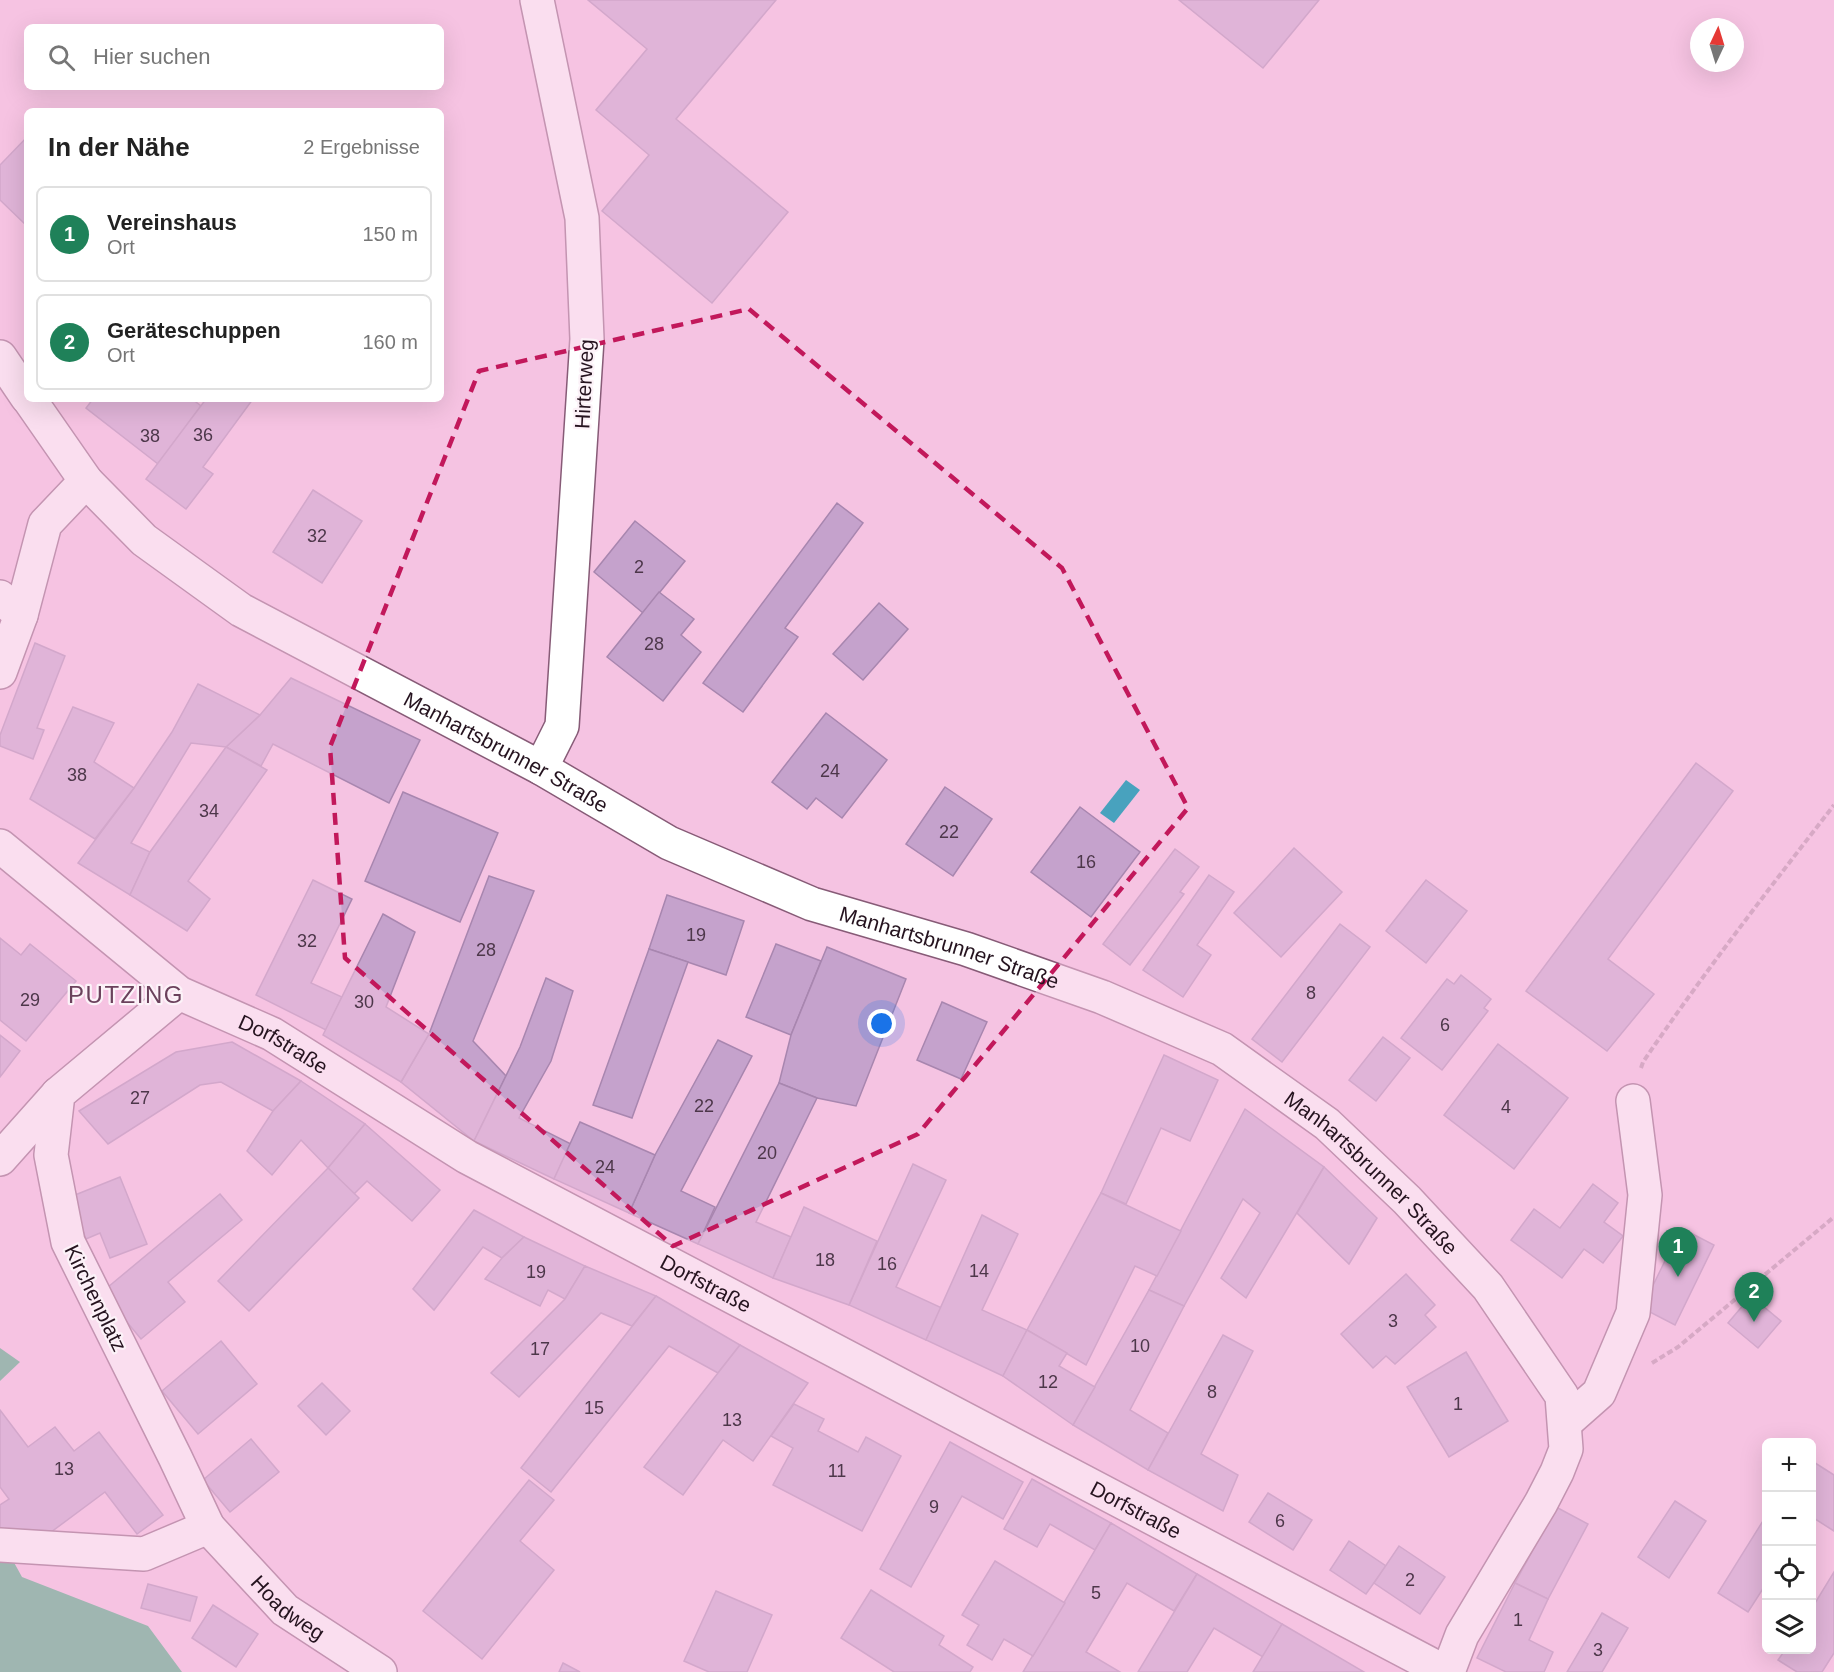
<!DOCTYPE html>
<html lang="de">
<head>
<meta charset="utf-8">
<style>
  body { margin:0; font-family:Helvetica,sans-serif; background:#f6f6f6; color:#222 }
  .controls { position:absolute; right:18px; bottom:18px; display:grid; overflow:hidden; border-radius:9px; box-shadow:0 6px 24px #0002 }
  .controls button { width:54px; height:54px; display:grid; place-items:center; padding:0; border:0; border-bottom:2px solid #e0e0e0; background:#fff; color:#222; font:30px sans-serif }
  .compass { position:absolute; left:1690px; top:18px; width:54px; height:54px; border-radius:50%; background:#fff; box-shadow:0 6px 24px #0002; rotate:4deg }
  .you { position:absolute; left:882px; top:1024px; width:21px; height:21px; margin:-15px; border:4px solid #fff; border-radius:50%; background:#1a73e8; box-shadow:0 0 0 9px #1a73e833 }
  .badge { display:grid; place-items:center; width:39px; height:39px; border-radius:50%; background:#1f8159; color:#fff; font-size:20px; font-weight:700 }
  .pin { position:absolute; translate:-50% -50px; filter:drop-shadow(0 2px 3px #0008) }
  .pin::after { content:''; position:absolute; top:32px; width:21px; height:18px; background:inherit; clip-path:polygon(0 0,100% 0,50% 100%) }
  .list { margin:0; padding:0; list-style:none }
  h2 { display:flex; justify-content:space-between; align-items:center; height:78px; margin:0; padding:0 24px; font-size:26px }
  h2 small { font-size:20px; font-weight:400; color:#767676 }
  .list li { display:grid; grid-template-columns:39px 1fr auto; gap:18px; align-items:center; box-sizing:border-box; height:96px; margin:0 12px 12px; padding:0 12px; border:2px solid #e0e0e0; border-radius:9px }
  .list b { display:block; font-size:22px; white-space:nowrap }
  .list p { margin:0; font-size:20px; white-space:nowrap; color:#767676 }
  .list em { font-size:20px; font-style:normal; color:#767676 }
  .icon { flex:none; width:33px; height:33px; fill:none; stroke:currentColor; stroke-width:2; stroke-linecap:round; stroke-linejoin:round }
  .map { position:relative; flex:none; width:1834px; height:1672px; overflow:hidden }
  .search { position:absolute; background:#fff; box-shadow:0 6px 24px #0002; left:24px; top:24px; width:420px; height:66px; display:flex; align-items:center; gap:15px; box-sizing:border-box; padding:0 21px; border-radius:9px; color:#767676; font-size:22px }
  .panel { position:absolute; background:#fff; box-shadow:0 6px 24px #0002; left:24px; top:108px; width:420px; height:294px; border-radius:9px }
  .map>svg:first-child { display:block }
  .forest { fill:#36a777 }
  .water { fill:#48a2be }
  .building { fill:#c5a2cc; stroke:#a886af; stroke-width:1.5 }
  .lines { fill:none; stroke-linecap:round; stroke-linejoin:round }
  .minor-casing { stroke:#875b77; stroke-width:36 }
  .path { stroke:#b189a2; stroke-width:4; stroke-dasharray:6 3; stroke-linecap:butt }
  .minor { stroke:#fff; stroke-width:33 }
  .marked { fill:none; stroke:#c2185b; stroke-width:4.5; stroke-dasharray:12 8; stroke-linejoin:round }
  .labels { text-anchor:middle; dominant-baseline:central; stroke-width:4.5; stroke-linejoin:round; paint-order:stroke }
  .number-label { font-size:18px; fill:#4d374a }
  .street-label { font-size:21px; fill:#25131f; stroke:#fcf2f8 }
  .quarter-label { font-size:24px; letter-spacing:1.5px; fill:#6b415c; stroke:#fcf2f8 }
</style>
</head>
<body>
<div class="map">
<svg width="1834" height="1672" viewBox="0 0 1834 1672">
  <rect width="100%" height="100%" fill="#f5c3e2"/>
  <g class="forest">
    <path d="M0,1348L20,1362L0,1381Z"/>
    <path d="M0,1537L22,1577L148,1626L182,1672H0Z"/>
  </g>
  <path class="water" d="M1126,780L1140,790L1114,823L1100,813Z"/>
  <g class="building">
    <path d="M588,0H776L676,119L788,212L712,303L602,211L649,155L596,110L647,49Z"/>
    <path d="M1179,0H1319L1263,68Z"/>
    <path d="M27,137V226L0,200V165Z"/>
    <path d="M93,399H192L201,406L158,464L86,408Z"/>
    <path d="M206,399H253L203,467L213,474L186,509L146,479Z"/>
    <path d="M313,490L362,521L322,583L273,552Z"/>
    <path d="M837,503L863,523L785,628L798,637L743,712L703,683Z"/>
    <path d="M635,521L685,561L643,613L594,572Z"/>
    <path d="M659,592L694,619L681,635L701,652L663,701L607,657Z"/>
    <path d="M879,603L908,629L863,680L833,654Z"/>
    <path d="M35,643L65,656L37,728L44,730L33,759L0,746V735Z"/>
    <path d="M291,678L420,740L389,803L273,744L261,766L226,747L260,715Z"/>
    <path d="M198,684L260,715L226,747L191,743L131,843L150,852L130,895L78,863L134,788L172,732Z"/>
    <path d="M73,707L114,723L94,762L134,788L95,839L30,799Z"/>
    <path d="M826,713L887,760L842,818L816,798L807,809L772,782Z"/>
    <path d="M226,747L267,770L188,881L210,899L187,931L130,895L150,852Z"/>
    <path d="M1696,763L1733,791L1608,959L1654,994L1607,1051L1526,991Z"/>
    <path d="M945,787L992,819L953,876L906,844Z"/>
    <path d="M403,792L498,833L460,922L365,881Z"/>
    <path d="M1080,807L1140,852L1091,917L1031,872Z"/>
    <path d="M1294,848L1342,892L1281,957L1234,913Z"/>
    <path d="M1175,849L1199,867L1180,892L1184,894L1130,965L1103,944Z"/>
    <path d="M1209,875L1234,892L1197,945L1211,955L1183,997L1143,970Z"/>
    <path d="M489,876L534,891L473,1041L506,1076L474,1141L401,1082L429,1034Z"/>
    <path d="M313,880L352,899L311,983L342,997L326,1030L256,995Z"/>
    <path d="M1426,880L1467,911L1426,963L1386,931Z"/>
    <path d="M667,895L744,921L726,975L649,949Z"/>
    <path d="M383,914L415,932L386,1007L429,1034L401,1082L323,1035Z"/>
    <path d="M1340,924L1370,947L1282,1062L1252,1039Z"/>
    <path d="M0,938L21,955L30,944L76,981L26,1041L0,1020Z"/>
    <path d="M776,944L821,961L791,1035L746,1017Z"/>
    <path d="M827,947L906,979L856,1106L817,1098L779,1083L791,1035Z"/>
    <path d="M649,949L688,962L632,1118L593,1105Z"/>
    <path d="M1461,975L1491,999L1484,1008L1488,1011L1442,1070L1401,1038L1447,979L1454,984Z"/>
    <path d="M546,978L573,991L551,1061L519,1118L571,1144L554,1179L474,1141L520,1047Z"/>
    <path d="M942,1002L987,1022L961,1079L917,1060Z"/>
    <path d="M0,1035L20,1051L0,1077Z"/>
    <path d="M1383,1037L1410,1058L1376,1101L1349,1080Z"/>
    <path d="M718,1040L752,1056L681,1191L715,1207L698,1244L629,1213L655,1155Z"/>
    <path d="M232,1042L301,1081L273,1111L221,1082L200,1085L108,1144L79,1111L176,1052Z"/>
    <path d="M1498,1044L1568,1098L1514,1169L1444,1115Z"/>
    <path d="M1164,1055L1218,1080L1190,1141L1161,1128L1126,1204L1101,1193Z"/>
    <path d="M301,1081L365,1124L328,1168L301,1140L272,1175L247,1151L273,1111Z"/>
    <path d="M779,1083L817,1098L756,1222L791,1237L773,1278L698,1244Z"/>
    <path d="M1245,1109L1324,1167L1246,1298L1221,1278L1260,1213L1243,1199L1184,1306L1149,1290Z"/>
    <path d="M580,1122L655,1155L629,1213L554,1179Z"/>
    <path d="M365,1124L440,1190L412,1221L367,1181L354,1194L328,1168Z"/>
    <path d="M913,1164L946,1180L896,1287L942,1308L926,1340L849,1305Z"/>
    <path d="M1324,1167L1377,1218L1349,1264L1297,1213Z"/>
    <path d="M328,1168L359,1198L249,1311L218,1281Z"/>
    <path d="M120,1177L147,1244L110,1258L100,1233L86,1239L70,1197Z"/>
    <path d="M1593,1184L1618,1203L1604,1222L1623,1236L1603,1263L1584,1249L1562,1278L1511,1240L1534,1209L1560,1228Z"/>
    <path d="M1101,1193L1181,1231L1157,1276L1135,1266L1086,1365L1027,1330Z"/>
    <path d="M220,1194L242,1220L168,1282L185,1302L141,1339L102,1292Z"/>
    <path d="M804,1207L877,1241L849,1305L773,1278Z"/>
    <path d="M474,1210L524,1237L502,1258L483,1247L434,1310L413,1289Z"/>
    <path d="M982,1215L1018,1234L982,1310L1027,1330L1003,1376L926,1340Z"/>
    <path d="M1681,1228L1714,1245L1675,1325L1642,1308Z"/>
    <path d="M524,1237L585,1266L565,1299L548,1290L540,1306L485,1279L502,1258Z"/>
    <path d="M585,1266L656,1296L632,1326L601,1313L519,1397L491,1373L565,1299Z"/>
    <path d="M1406,1274L1435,1305L1425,1315L1436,1327L1395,1364L1386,1356L1373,1368L1341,1334Z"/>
    <path d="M1149,1290L1184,1306L1130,1410L1168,1433L1148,1470L1073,1425Z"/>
    <path d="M656,1296L740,1345L718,1373L669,1346L551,1492L521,1468Z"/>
    <path d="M1751,1296L1781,1321L1758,1348L1728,1323Z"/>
    <path d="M1027,1330L1067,1353L1059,1366L1095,1387L1073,1425L1003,1376Z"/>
    <path d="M1223,1335L1253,1351L1201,1454L1238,1475L1223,1511L1148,1470Z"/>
    <path d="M221,1341L257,1384L198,1434L162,1391Z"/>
    <path d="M740,1345L808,1383L753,1461L723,1440L683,1495L644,1467Z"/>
    <path d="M1466,1352L1508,1421L1449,1457L1407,1387Z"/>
    <path d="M322,1383L350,1411L326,1435L298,1406Z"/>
    <path d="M794,1404L824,1419L818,1431L858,1452L866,1437L901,1456L862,1531L773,1485L793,1448L771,1436Z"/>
    <path d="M0,1410L28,1447L55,1427L74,1451L99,1432L163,1515L137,1534L105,1492L39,1541L0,1537V1505L9,1499L0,1487Z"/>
    <path d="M251,1439L279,1472L230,1512L203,1480Z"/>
    <path d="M950,1442L1023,1482L1003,1519L962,1496L911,1587L880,1569Z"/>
    <path d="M1812,1461L1834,1475V1531L1812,1517Z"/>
    <path d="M1032,1479L1111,1523L1095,1550L1050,1524L1037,1547L1004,1529Z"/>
    <path d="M529,1480L554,1500L520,1541L554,1570L482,1659L423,1611Z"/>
    <path d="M1268,1493L1312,1520L1293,1550L1249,1522Z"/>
    <path d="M1675,1501L1706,1521L1669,1578L1638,1557Z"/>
    <path d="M1556,1507L1588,1524L1548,1599L1515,1583Z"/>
    <path d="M1766,1516V1584L1748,1612L1718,1593Z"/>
    <path d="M1111,1523L1197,1574L1174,1611L1127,1583L1086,1652L1120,1672H1023Z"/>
    <path d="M1349,1541L1386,1566L1366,1594L1330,1570Z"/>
    <path d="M1399,1546L1445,1577L1420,1614L1374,1583Z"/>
    <path d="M995,1561L1065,1603L1033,1656L1004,1639L992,1660L967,1645L979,1625L962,1615Z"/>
    <path d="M1834,1572V1653L1822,1672H1797L1778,1660L1785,1650H1812V1608Z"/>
    <path d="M1197,1574L1282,1624L1263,1657L1214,1628L1187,1672H1138Z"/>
    <path d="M1515,1583L1548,1599L1529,1640L1553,1652L1544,1672H1506L1477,1658Z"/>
    <path d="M148,1584L197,1597L190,1621L141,1608Z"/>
    <path d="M871,1590L944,1636L939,1645L973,1667L970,1672H894L841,1638Z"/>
    <path d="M716,1591L772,1615L747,1672H709L684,1661Z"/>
    <path d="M213,1605L258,1634L236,1667L192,1638Z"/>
    <path d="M1602,1613L1628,1628L1602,1672H1567Z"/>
    <path d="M1282,1624L1364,1672H1253Z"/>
    <path d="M563,1663L580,1672H559Z"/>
  </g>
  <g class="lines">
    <g class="minor-casing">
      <g id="minor">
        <path d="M537,0L582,218L587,339L562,726L541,768"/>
        <path d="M0,357L27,397"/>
        <path id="s1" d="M29,399L86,481L144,540L241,610L541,768L669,843L812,904L966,949L1102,997L1222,1049L1327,1124L1407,1200L1488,1287L1562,1396L1566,1449L1557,1472L1541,1503L1462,1635L1448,1672"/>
        <path d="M0,597L21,615L0,672"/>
        <path d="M21,615L45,524L86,481"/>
        <path id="s2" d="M0,846L179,993L272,1034L467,1157L1445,1672"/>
        <path d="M0,1159L58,1094"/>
        <path d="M1565,1423L1599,1393L1633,1313L1645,1195L1633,1101"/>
        <path id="s3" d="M208,1527L285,1610L380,1672"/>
        <path d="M0,1545L144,1554L208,1527L175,1457L68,1242L51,1155L58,1094L179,993"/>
      </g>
    </g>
    <g class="path">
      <path d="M1641,1068L1643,1062C1703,974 1768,890 1834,805"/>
      <path d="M1652,1363L1678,1347L1834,1217"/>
    </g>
    <use href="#minor" class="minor"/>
  </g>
  <path d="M0 0H1834V1672H0ZM749,309L1062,568L1188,808L918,1134L673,1246L345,958L330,747L479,371Z" fill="#f5c3e2" fill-opacity=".55" fill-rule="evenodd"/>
  <path class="marked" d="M749,309L1062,568L1188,808L918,1134L673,1246L345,958L330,747L479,371Z"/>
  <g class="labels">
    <g class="number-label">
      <text x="203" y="435">36</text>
      <text x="150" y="436">38</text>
      <text x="317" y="536">32</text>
      <text x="639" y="567">2</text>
      <text x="654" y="644">28</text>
      <text x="830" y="771">24</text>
      <text x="77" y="775">38</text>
      <text x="209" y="811">34</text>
      <text x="949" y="832">22</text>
      <text x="1086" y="862">16</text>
      <text x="696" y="935">19</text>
      <text x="307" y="941">32</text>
      <text x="486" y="950">28</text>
      <text x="1311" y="993">8</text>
      <text x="30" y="1000">29</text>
      <text x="364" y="1002">30</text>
      <text x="1445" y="1025">6</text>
      <text x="140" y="1098">27</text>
      <text x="704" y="1106">22</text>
      <text x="1506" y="1107">4</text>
      <text x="767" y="1153">20</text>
      <text x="605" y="1167">24</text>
      <text x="825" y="1260">18</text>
      <text x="887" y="1264">16</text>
      <text x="979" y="1271">14</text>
      <text x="536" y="1272">19</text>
      <text x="1393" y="1321">3</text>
      <text x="1140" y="1346">10</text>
      <text x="540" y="1349">17</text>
      <text x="1048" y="1382">12</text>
      <text x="1212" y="1392">8</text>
      <text x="1458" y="1404">1</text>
      <text x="594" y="1408">15</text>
      <text x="732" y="1420">13</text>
      <text x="64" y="1469">13</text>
      <text x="837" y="1471">11</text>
      <text x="934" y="1507">9</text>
      <text x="1280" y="1521">6</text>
      <text x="1410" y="1580">2</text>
      <text x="1096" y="1593">5</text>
      <text x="1518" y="1620">1</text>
      <text x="1598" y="1650">3</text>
    </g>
    <g class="street-label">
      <text transform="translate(584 384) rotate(-87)">Hirterweg</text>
      <text stroke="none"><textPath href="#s1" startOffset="603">Manhartsbrunner Straße</textPath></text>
      <text stroke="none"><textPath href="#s1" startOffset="1089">Manhartsbrunner Straße</textPath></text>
      <text stroke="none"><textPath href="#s2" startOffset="348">Dorfstraße</textPath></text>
      <text stroke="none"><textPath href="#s1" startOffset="1575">Manhartsbrunner Straße</textPath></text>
      <text stroke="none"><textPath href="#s2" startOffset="834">Dorfstraße</textPath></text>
      <text transform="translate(96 1298) rotate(64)">Kirchenplatz</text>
      <text stroke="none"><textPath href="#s2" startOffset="1320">Dorfstraße</textPath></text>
      <text stroke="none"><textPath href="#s3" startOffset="114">Hoadweg</textPath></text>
    </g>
    <g class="quarter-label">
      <text x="126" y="994">PUTZING</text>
    </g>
  </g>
</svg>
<div class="controls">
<button>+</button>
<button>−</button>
<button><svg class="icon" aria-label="locate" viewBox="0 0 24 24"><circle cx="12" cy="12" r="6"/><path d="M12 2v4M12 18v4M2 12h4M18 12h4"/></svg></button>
<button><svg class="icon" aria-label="layers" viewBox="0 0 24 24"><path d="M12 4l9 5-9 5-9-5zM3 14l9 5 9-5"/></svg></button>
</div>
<svg class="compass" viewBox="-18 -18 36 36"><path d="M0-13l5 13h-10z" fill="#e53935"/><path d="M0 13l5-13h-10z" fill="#767676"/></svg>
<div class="you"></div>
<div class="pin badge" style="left:1678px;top:1277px">1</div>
<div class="pin badge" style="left:1754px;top:1322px">2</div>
<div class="search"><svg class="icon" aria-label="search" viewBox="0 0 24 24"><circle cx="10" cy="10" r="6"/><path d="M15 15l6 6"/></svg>Hier suchen</div>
<section class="panel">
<h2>In der Nähe<small>2 Ergebnisse</small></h2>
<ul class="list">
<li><span class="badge">1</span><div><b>Vereinshaus</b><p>Ort</p></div><em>150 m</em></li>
<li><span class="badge">2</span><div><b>Geräteschuppen</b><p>Ort</p></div><em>160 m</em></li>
</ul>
</section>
</div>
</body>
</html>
